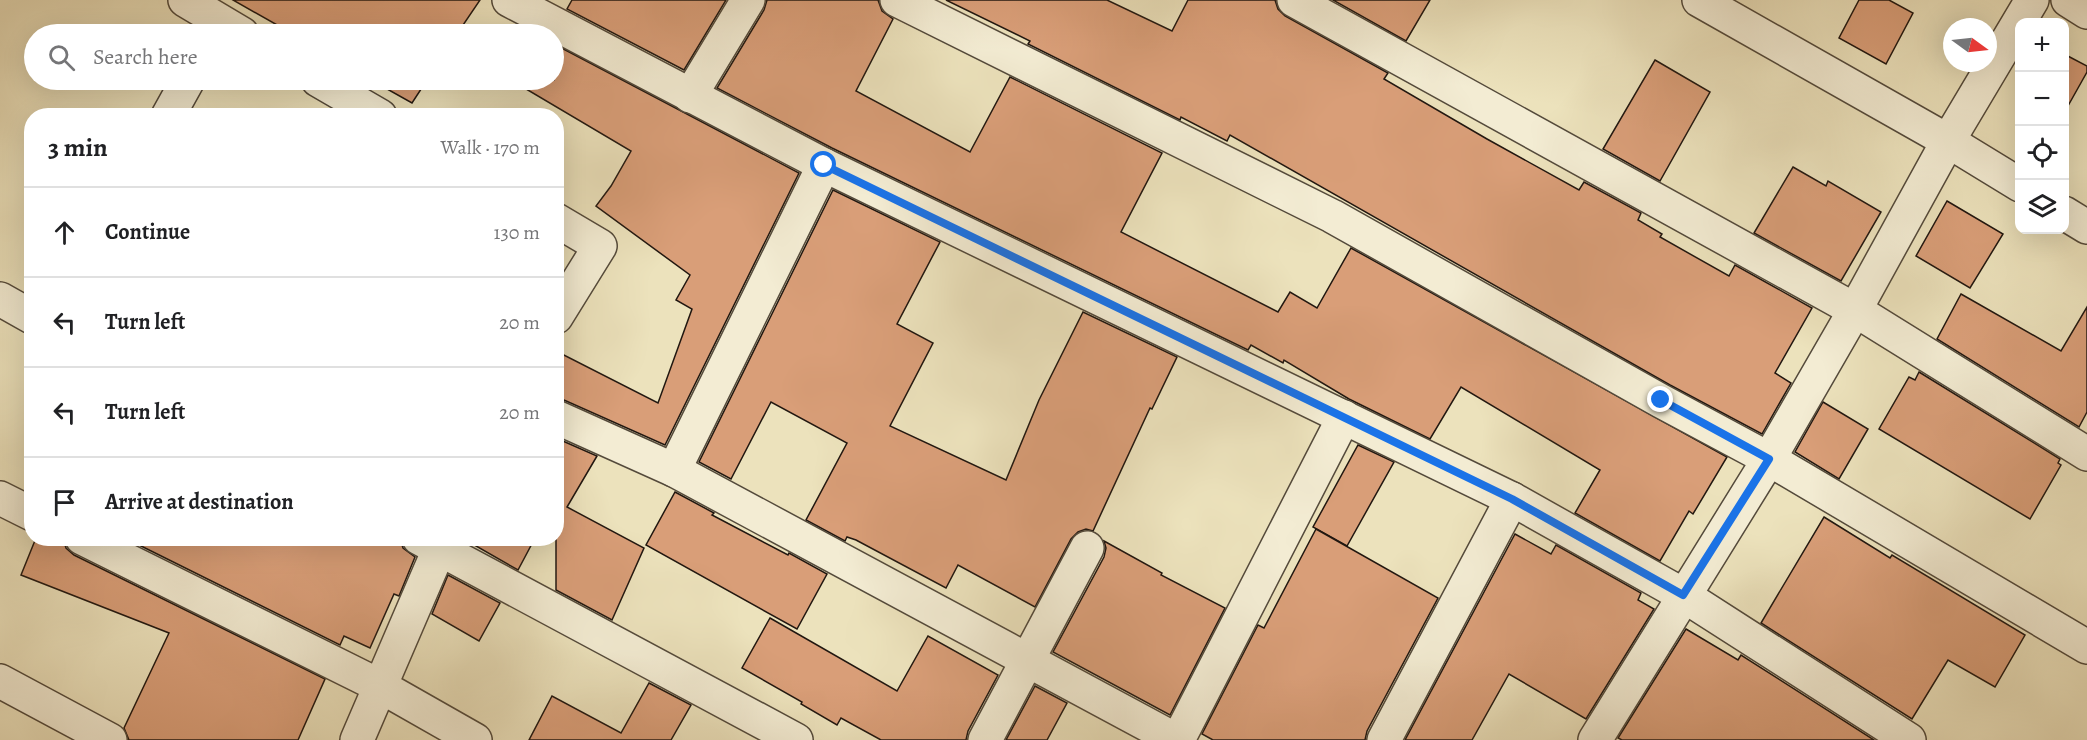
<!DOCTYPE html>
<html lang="en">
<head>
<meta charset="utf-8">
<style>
  body { margin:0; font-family:Alegreya,serif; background:#f2f2f2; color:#202124 }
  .controls { position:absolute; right:18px; top:18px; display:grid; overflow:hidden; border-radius:12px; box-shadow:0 6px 24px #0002 }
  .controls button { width:54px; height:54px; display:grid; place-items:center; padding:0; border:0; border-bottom:2px solid #e0e0e0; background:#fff; color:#202124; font:30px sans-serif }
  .compass { position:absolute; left:1943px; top:18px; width:54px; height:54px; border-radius:50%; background:#fff; box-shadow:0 6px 24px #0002; rotate:105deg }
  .stop { position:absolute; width:18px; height:18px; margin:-14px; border:4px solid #1a73e8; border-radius:50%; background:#fff }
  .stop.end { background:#1a73e8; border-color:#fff; box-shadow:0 2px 6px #0008 }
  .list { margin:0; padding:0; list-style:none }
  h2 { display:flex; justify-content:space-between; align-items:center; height:78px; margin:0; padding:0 24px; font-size:26px }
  h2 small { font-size:20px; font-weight:400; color:#757577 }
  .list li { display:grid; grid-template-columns:39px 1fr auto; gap:18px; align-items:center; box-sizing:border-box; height:90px; padding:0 24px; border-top:2px solid #e0e0e0 }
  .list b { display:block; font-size:22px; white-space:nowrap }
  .list em { font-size:20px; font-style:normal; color:#757577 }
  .icon { flex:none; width:33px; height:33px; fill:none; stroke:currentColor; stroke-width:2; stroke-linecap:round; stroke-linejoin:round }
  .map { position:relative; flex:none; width:2087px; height:740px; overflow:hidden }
  .search { position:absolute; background:#fff; box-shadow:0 6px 24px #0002; left:24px; top:24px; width:540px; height:66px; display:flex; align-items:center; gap:15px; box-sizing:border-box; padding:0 21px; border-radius:33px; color:#757577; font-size:22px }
  .panel { position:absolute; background:#fff; box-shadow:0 6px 24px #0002; left:24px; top:108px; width:540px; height:438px; border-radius:24px }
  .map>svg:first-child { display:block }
  .building { fill:#d99e78; stroke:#211710; stroke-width:1.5 }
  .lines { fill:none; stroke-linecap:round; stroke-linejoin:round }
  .minor-casing { stroke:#544a3b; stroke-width:36 }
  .minor { stroke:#f3ecd3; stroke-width:33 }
  .route { stroke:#1a73e8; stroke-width:8 }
</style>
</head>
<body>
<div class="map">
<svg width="2087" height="740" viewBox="0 0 2087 740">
  <rect width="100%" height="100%" fill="#ece2bc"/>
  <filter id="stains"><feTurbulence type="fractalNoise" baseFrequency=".00333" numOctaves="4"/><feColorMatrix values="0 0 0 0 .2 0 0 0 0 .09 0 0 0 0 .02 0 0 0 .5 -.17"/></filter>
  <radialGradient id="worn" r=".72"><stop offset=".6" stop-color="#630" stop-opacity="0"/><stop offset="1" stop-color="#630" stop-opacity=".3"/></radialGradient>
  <g class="building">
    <path d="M233,0H480L457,34H293Z"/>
    <path d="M572,0H726L684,70L567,9Z"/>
    <path d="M767,0H878L882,11L893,19L856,91L970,152L1010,77L1162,153L1121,232L1278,312L1290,292L1317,308L1351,248L1727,457L1693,514L1689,511L1660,561L1575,513L1600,470L1461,387L1430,439L1349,399L1284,360L1283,363L1251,345L1248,350L832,148L717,88L764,10Z"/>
    <path d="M946,0H1107L1172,31L1188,0H1275L1278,9L1285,16L1388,73L1384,79L1487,139L1579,190L1584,182L1641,213L1638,220L1662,234L1660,237L1729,276L1735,265L1812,308L1775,373L1791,383L1762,434L1670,385L1230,135L1227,141L1181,117L1180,120L1028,44L1030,41Z"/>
    <path d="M1333,0H1430L1406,41Z"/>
    <path d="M1859,0H1889L1913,13L1886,64L1839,38Z"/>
    <path d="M554,44L799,173L665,445L564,400L556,399V351L658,403L692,309L676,300L690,275L596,206L611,186L631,151L521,86L525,80H554Z"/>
    <path d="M2064,54L2087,66V72L2064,113Z"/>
    <path d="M1655,60L1710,92L1660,181L1603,149Z"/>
    <path d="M371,80H427L412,103Z"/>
    <path d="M1793,167L1826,186L1828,181L1881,212L1841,281L1754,233Z"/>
    <path d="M833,190L940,242L897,324L933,343L890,426L1006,480L1039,400L1083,312L1177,357L1152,409L1150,408L1093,531L1086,529L1078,532L1071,539L1035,607L958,565L946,588L856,540L847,537L845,541L806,520L847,443L771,402L731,479L699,462Z"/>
    <path d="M1947,201L2003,234L1970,288L1916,256Z"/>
    <path d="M1961,294L2061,351L2087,307V412L2079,427L1937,339Z"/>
    <path d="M1919,372L2060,459L2058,463L2061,465L2030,519L1879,429L1909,377L1915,380Z"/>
    <path d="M1823,402L1868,429L1839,479L1795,452Z"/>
    <path d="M556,438L597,456L567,507L644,548L612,620L556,590Z"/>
    <path d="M1358,445L1394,462L1347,546L1313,527Z"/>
    <path d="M675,492L714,513L712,515L788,555L789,553L827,574L797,629L646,545Z"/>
    <path d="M1824,517L1890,558L1892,555L2025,635L1995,687L1948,660L1912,719L1761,623Z"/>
    <path d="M1316,529L1438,598L1367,731L1365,740H1213L1202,734L1258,625L1264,628Z"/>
    <path d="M1515,534L1551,554L1556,545L1641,593L1638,600L1654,609L1586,719L1509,674L1472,740H1405Z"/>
    <path d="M36,538H63L66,548L74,555L325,679L298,740H129L124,728L169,633L21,575Z"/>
    <path d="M125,538H400L403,548L415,557L399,596L394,594L370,648L344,636L340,645Z"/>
    <path d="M462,538H535L518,570Z"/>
    <path d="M1104,541L1162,573L1161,575L1225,608L1170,715L1053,652L1104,557L1106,548Z"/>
    <path d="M448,575L500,603L479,641L432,614Z"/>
    <path d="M770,618L897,691L928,636L998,675L968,731L966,740H881L841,718L837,725L801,704L802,702L742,668Z"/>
    <path d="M1686,629L1738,660L1741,655L1874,740H1622L1618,738Z"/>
    <path d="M649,683L691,705L671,740H529L552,696L621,733Z"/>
    <path d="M1035,686L1067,703L1047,740H1006Z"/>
  </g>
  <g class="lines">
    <g class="minor-casing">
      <g id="minor">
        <path d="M185,0L242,34"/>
        <path d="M509,0L824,165L1512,499L1683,595L1909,740"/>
        <path d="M897,0L1332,216L1661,401L1769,459L2087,647"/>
        <path d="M1294,0L1855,310L2087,454"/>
        <path d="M1699,0L1948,141L2020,185"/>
        <path d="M2068,0L2087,12"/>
        <path d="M318,80L380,116"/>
        <path d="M690,96L748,0"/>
        <path d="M168,116L188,80"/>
        <path d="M2064,213L2087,227"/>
        <path d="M556,220L600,246L556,317"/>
        <path d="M0,299L32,317"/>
        <path d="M556,417L674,470L1176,740"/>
        <path d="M674,470L824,165"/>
        <path d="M0,498L32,514"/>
        <path d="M82,538L380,686L475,740"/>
        <path d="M419,538L796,740"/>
        <path d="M0,681L110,740"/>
        <path d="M357,740L444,538"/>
        <path d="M985,740L1087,548"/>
        <path d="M1178,740L1344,417"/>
        <path d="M1384,740L1512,499"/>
        <path d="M1595,740L1769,459L1855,310L1948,141L2032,0"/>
      </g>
    </g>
    <use href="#minor" class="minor"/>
  </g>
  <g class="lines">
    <path class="route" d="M824,165L1512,499L1683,595L1769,459L1661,400"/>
  </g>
  <rect width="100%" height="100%" filter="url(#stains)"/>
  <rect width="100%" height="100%" fill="url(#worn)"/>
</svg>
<div class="controls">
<button>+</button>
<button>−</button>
<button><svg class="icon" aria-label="locate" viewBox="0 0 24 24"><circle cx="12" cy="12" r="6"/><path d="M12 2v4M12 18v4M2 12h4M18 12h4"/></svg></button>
<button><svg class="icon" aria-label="layers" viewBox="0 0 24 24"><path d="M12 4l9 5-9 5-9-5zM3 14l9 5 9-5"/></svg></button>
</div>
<svg class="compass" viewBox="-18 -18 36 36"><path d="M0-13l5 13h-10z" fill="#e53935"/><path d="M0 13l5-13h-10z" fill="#757577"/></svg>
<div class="stop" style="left:824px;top:165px"></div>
<div class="stop end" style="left:1661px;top:400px"></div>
<div class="search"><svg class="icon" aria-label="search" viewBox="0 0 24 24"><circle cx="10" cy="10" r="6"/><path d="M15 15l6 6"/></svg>Search here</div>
<section class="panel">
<h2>3 min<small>Walk · 170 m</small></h2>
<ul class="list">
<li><svg class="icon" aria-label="ahead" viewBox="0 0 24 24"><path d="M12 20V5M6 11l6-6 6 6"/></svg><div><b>Continue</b></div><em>130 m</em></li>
<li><svg class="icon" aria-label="left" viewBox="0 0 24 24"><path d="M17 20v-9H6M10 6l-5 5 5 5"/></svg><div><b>Turn left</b></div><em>20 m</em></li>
<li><svg class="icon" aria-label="left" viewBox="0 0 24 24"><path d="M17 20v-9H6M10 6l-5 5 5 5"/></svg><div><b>Turn left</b></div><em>20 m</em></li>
<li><svg class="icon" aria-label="arrive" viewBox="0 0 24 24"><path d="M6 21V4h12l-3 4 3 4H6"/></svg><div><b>Arrive at destination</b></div></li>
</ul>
</section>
</div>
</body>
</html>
